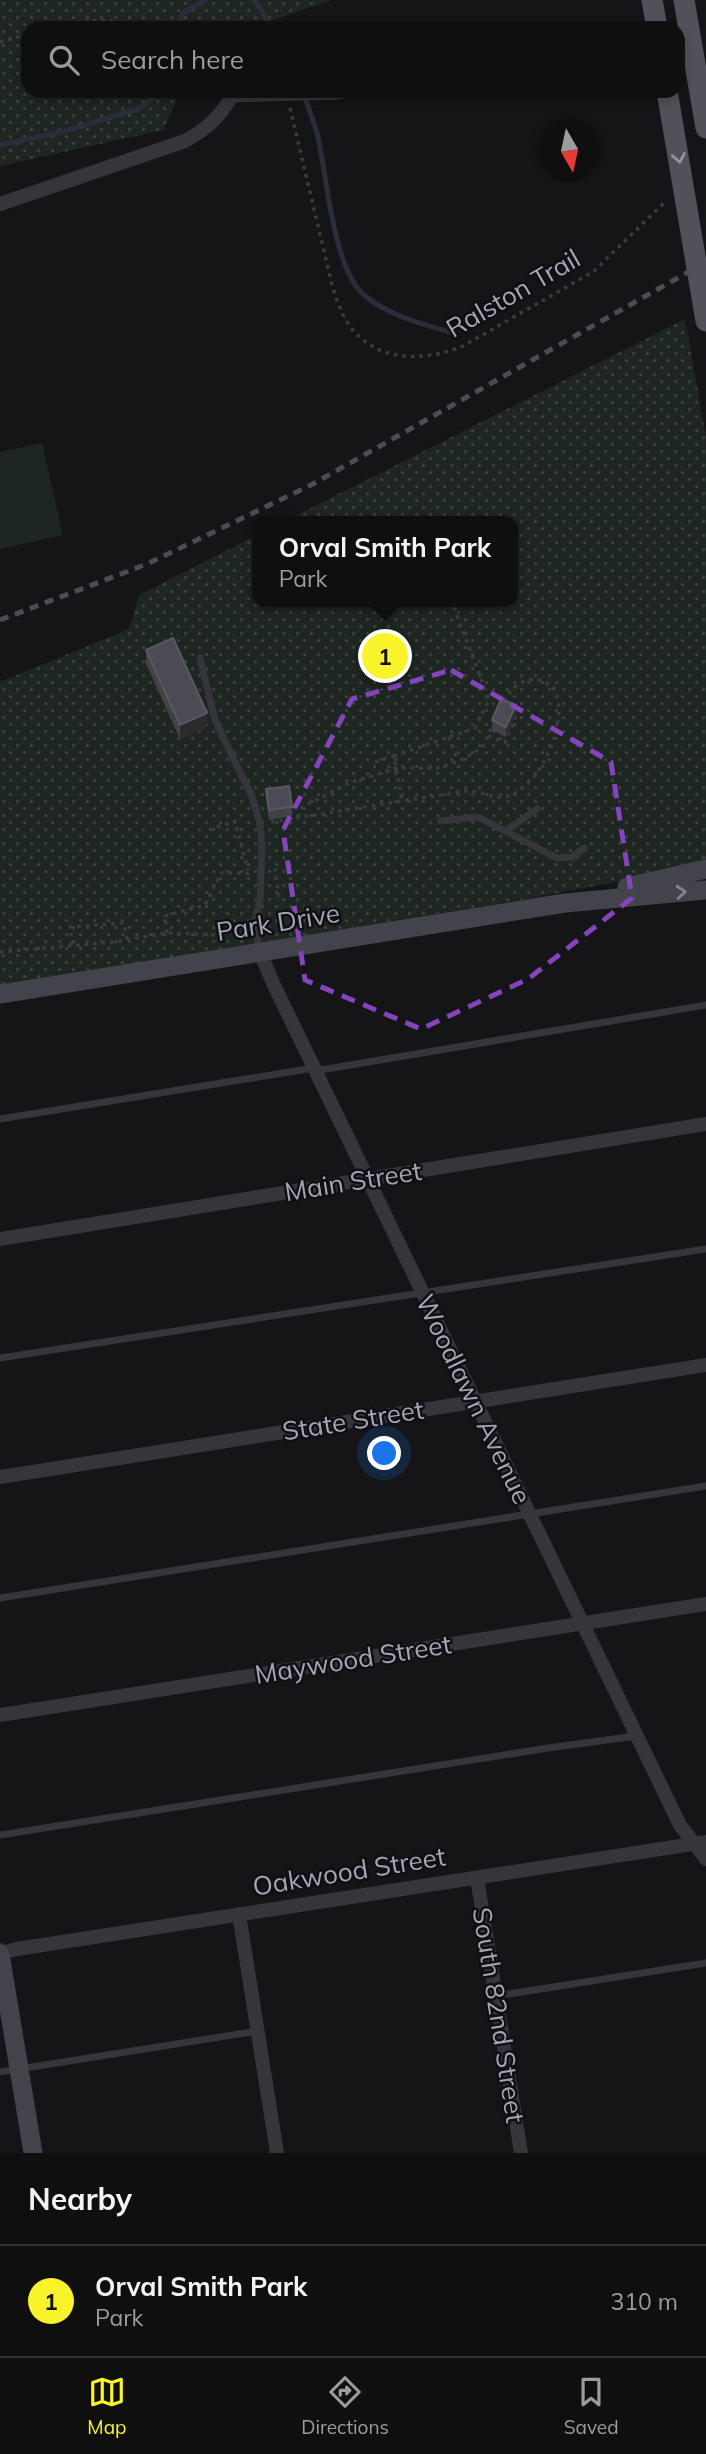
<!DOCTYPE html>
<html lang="en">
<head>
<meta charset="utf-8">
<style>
  body { margin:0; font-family:Mulish,sans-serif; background:#1e1d1e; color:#f1f3f6 }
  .compass { position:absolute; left:538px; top:119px; width:63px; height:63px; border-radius:50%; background:#100f10; box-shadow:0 4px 10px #0003; rotate:171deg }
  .you { position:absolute; left:385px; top:1454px; width:24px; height:24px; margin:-18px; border:5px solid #fff; border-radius:50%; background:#1a73e8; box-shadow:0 0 0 10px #1a73e833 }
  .badge { display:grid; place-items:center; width:46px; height:46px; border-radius:50%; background:#f8f429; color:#111; font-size:23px; font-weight:700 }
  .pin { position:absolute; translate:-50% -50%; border:4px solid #fff; box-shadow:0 2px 7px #0006 }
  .popup { position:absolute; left:252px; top:516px; width:266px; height:91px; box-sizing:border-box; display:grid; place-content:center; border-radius:14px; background:#100f10; filter:drop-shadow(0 2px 5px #0005); font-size:23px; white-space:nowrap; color:#9c9c9f }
  .popup b { font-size:26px; color:#f1f3f6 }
  .popup::after { content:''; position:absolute; left:50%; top:100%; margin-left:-14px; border:14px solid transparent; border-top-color:#100f10 }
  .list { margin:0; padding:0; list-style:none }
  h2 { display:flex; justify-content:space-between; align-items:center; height:91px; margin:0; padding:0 28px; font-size:30px }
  h2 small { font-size:23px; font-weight:400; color:#9c9c9f }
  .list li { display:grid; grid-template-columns:46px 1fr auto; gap:21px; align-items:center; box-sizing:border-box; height:112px; padding:0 28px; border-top:2px solid #302f30 }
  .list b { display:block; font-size:26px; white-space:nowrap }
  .list p { margin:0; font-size:23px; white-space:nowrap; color:#9c9c9f }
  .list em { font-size:23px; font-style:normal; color:#9c9c9f }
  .icon { flex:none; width:38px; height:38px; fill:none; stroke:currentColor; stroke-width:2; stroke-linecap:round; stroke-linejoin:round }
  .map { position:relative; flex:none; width:706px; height:2153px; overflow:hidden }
  .search { position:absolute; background:#100f10; box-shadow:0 4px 10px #0003; left:21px; right:21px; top:21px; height:77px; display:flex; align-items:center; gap:18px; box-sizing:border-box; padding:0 24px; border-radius:21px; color:#9c9c9f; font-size:26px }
  .sheet { height:203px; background:#100f10 }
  nav { display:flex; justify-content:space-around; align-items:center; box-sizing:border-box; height:98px; border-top:2px solid #302f30; background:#100f10; font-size:19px; color:#9c9c9f }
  nav a { display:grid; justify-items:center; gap:4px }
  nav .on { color:#f8f429 }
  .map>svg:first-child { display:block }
  .green { fill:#1e2621 }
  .park { fill:url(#park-dots) }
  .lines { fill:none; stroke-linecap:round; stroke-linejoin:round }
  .stream { stroke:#2a2e3a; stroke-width:5 }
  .path { stroke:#3b3b42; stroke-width:3.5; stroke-dasharray:3.5 5; stroke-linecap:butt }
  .lane { stroke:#36353b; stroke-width:7 }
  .street { stroke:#36353b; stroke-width:14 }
  .secondary { stroke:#43434b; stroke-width:19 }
  .primary { stroke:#52515a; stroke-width:21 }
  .rail { stroke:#4c4c54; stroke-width:5; stroke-dasharray:9 7; stroke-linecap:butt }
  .primary-bridge { stroke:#52515a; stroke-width:21 }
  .wall { fill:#414146 }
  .shaded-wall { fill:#2b2a2e }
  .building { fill:#4c4b53; stroke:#5a5962; stroke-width:2 }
  .oneway { stroke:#9494a4 }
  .oneway2 { stroke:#838391 }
  .marked { fill:none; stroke:#8344bd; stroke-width:5; stroke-dasharray:14 9; stroke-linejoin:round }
  .labels { text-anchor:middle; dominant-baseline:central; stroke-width:5; stroke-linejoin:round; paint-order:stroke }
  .street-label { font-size:26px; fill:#a5a5b7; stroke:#100f11 }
</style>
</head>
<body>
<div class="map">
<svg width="706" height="2153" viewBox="0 0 706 2153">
  <defs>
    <pattern id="park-dots" width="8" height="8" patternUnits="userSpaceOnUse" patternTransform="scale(1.75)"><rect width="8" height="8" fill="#1e2621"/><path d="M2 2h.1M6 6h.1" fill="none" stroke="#3c423f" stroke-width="1.8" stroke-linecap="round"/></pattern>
  </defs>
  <rect width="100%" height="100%" fill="#151416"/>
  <path class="green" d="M42,443L63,535L0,549V452Z"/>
  <g class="park">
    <path d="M0,0H332L249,28H28V91H181L163,130L0,166Z"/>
    <path d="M685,319L706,437V865L520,900L0,985V682L129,629L139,595L257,535V602H513V521H285Z"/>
  </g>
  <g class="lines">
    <g class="stream">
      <path d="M254,0L272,28"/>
      <path d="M176,28L183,13L205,0"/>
      <path d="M302,91C308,106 314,121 318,137C327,177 333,268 364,295C387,315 425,325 453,333"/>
      <path d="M0,145L66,131L137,109L148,103L158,91"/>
    </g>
    <g class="path">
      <path d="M51,28C88,18 110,18 147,28"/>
      <path d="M0,42L28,34"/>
      <path d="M290,108L332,285C336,299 341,313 349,325C376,363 425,362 463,346L577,281L594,271L667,200"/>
      <path d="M488,736L505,742L518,711L513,708"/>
      <path d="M449,737L458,761"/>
      <path d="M394,756L475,728L489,700L452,602"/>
      <path d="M375,762L394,756L402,801"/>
      <path d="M298,817L302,807L349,783L397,768H438L459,761L479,750L484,745L492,726"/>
      <path d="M271,822L465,791C480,790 494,800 508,796C541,787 573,715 552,686C530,672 514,683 503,703"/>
      <path d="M209,830L235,821L248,870"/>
      <path d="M275,868L279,897"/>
      <path d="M167,933L165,916L205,905L221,873H249"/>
      <path d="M72,945L70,927L124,923L127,939"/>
      <path d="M0,952L114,942L167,933L221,935"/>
    </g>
    <g class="lane">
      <path d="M230,99L338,96L358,91"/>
      <path d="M200,658L215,720L252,797L260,824L262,846L260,900L254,926L260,951"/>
      <path d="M441,821L478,817L557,858L572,857L584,848"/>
      <path d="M506,831L537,809"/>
      <path d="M315,1071L706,1005"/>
      <path d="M0,1119L314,1068"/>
      <path d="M0,1358L706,1249"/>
      <path d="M0,1598L706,1486"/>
      <path d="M0,1835L548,1748L636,1736"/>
      <path d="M496,1996L706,1963"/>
      <path d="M0,2072L258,2031"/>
    </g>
    <g class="street">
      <path d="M0,204L185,141C205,130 218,119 230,99"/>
      <path d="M260,952L273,983L680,1825L706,1859"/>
      <path d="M0,1239L706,1124"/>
      <path d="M0,1477L706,1365"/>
      <path d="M0,1715L706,1604"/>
      <path d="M477,1878L521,2153"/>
      <path d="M239,1914L277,2153"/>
      <path d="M0,1950L1,1953L17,1949L706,1842"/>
    </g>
    <g class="secondary">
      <path d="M627,887L706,869"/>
      <path d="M0,994L565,903L706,890"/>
      <path d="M0,1954L33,2153"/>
    </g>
    <g class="primary">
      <path d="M652,0L657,28"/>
      <path d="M684,0L706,128"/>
    </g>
    <path class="rail" d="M0,620L147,564L311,485L706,262"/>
    <path class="primary-bridge" d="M667,91L706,321"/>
  </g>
  <g class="wall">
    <path d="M146,650L207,727L180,739L146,664Z"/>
    <path d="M516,714L506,737L492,730V720Z"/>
    <path d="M266,789L292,807V816L269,820L266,798Z"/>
  </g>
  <g class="shaded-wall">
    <path d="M516,705V714L506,737V727Z"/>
    <path d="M207,713V727L180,739V725Z"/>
  </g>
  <g class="building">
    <path d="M173,638L207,713L180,725L146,650Z"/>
    <path d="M501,699L516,705L506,727L492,720Z"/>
    <path d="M289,786L292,807L269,810L266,789Z"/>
  </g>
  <defs><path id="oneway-chevron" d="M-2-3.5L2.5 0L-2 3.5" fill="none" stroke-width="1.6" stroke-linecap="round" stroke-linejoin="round" transform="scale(1.75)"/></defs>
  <use class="oneway" href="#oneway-chevron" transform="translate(679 158) rotate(80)"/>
  <use class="oneway2" href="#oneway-chevron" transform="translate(681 892) rotate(-5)"/>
  <path class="marked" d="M451,670L611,762L632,898L528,979L421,1029L305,980L283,830L352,699Z"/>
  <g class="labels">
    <g class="street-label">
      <text transform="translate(513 293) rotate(-30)">Ralston Trail</text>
      <text transform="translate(278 922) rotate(-9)">Park Drive</text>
      <text transform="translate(353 1181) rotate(-9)">Main Street</text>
      <text transform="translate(474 1399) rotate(64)">Woodlawn Avenue</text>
      <text transform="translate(353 1420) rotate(-9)">State Street</text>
      <text transform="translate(353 1659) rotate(-9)">Maywood Street</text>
      <text transform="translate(349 1871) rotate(-9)">Oakwood Street</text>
      <text transform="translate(499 2015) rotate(81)">South 82nd Street</text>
    </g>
  </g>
</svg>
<svg class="compass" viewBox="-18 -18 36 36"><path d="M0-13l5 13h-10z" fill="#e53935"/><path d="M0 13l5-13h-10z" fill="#9c9c9f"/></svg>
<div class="you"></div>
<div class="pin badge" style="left:385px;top:656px">1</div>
<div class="popup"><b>Orval Smith Park</b>Park</div>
<div class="search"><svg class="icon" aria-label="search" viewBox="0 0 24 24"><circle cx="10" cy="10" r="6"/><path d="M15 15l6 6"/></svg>Search here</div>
</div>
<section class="sheet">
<h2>Nearby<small></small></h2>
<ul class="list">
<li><span class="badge">1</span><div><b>Orval Smith Park</b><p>Park</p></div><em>310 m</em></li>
</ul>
</section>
<nav>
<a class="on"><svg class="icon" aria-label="map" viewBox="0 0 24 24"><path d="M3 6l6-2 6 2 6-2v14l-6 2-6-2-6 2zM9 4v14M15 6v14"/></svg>Map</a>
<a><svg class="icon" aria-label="directions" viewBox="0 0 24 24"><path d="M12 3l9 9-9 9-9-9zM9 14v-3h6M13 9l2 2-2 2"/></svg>Directions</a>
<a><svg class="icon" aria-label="saved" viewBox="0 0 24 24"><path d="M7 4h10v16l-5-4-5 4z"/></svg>Saved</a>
</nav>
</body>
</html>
